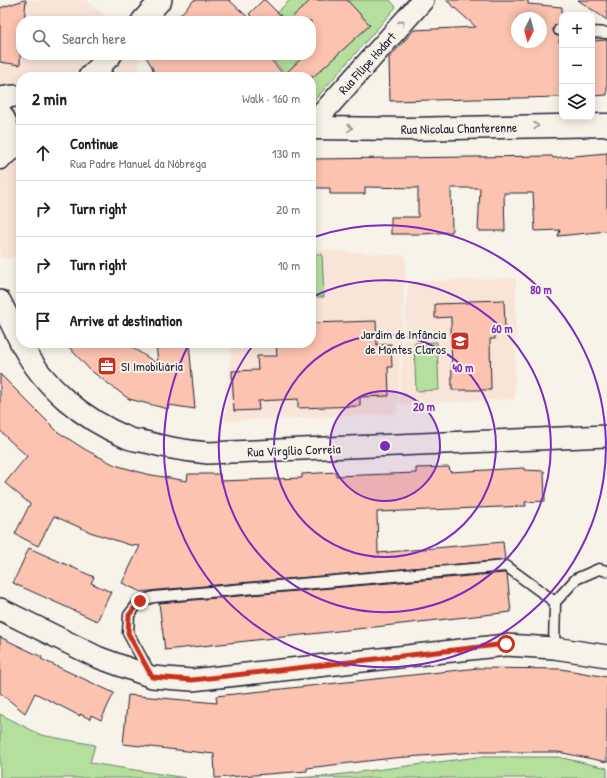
<!DOCTYPE html>
<html lang="en">
<head>
<meta charset="utf-8">
<style>
  body { margin:0; font-family:"Patrick Hand",sans-serif; background:#f2f2f2; color:#202124 }
  .controls { position:absolute; right:12px; top:12px; display:grid; overflow:hidden; border-radius:8px; box-shadow:0 2px 10px #0003 }
  .controls button { width:36px; height:36px; display:grid; place-items:center; padding:0; border:0; border-bottom:1px solid #e0e0e0; background:#fff; color:#202124; font:20px sans-serif }
  .compass { position:absolute; left:511px; top:12px; width:36px; height:36px; border-radius:50%; background:#fff; box-shadow:0 2px 10px #0003; rotate:186deg }
  .stop { position:absolute; width:12px; height:12px; margin:-9px; border:3px solid #c8321e; border-radius:50%; background:#fff }
  .stop.end { background:#c8321e; border-color:#fff; box-shadow:0 1px 4px #0008 }
  .list { margin:0; padding:0; list-style:none }
  h2 { display:flex; justify-content:space-between; align-items:center; height:52px; margin:0; padding:0 16px; font-size:17px }
  h2 small { font-size:13px; font-weight:400; color:#757577 }
  .list li { display:grid; grid-template-columns:26px 1fr auto; gap:12px; align-items:center; box-sizing:border-box; height:56px; padding:0 16px; border-top:1px solid #e0e0e0 }
  .list b { display:block; font-size:15px; white-space:nowrap }
  .list p { margin:0; font-size:13px; white-space:nowrap; color:#757577 }
  .list em { font-size:13px; font-style:normal; color:#757577 }
  .icon { flex:none; width:22px; height:22px; fill:none; stroke:currentColor; stroke-width:2; stroke-linecap:round; stroke-linejoin:round }
  .map { position:relative; flex:none; width:607px; height:778px; overflow:hidden }
  .search { position:absolute; background:#fff; box-shadow:0 2px 10px #0003; left:16px; top:16px; width:300px; height:44px; display:flex; align-items:center; gap:10px; box-sizing:border-box; padding:0 14px; border-radius:16px; color:#757577; font-size:15px }
  .panel { position:absolute; background:#fff; box-shadow:0 2px 10px #0003; left:16px; top:72px; width:300px; height:276px; border-radius:16px }
  .map>svg:first-child { display:block }
  .built { fill:#f8e5d7 }
  .green { fill:#b4df9d; stroke:#6b806c }
  .building { fill:#fbc3b0; stroke:#22223b; fill-rule:evenodd }
  .lines { fill:none; stroke-linecap:round; stroke-linejoin:round }
  .lane-casing { stroke:#22223b; stroke-width:13 }
  .street-casing { stroke:#22223b; stroke-width:24 }
  .secondary-casing { stroke:#22223b; stroke-width:25 }
  .primary-casing { stroke:#22223b; stroke-width:25 }
  .lane { stroke:#f7f3e8; stroke-width:10 }
  .street { stroke:#f7f3e8; stroke-width:21 }
  .secondary { stroke:#f7f3e8; stroke-width:22 }
  .primary { stroke:#f7f3e8; stroke-width:22 }
  .oneway { stroke:#97959a }
  .route { stroke:#c8321e; stroke-width:5 }
  .ring { fill:none; stroke:#7b2cbf; stroke-width:2 }
  .labels { text-anchor:middle; dominant-baseline:central; stroke-width:4; stroke-linejoin:round; paint-order:stroke }
  .street-label { font-size:13px; fill:#22223b; stroke:#f7f3e8 }
  .poi-label { font-size:13px; fill:#22223b; stroke:#f7f3e8; text-anchor:end }
  .centre { fill:#7b2cbf; stroke:#f7f3e8; stroke-width:2 }
  .ring-label { font-size:12px; text-anchor:middle; font-weight:bold; fill:#7b2cbf; stroke:#f7f3e8; stroke-width:4; stroke-linejoin:round; paint-order:stroke }
</style>
</head>
<body>
<div class="map">
<svg width="607" height="778" viewBox="0 0 607 778">
  <rect width="100%" height="100%" fill="#f7f3e8"/>
  <filter id="ink" filterUnits="userSpaceOnUse"><feTurbulence type="fractalNoise" baseFrequency=".025" numOctaves="2"/><feDisplacementMap in="SourceGraphic" scale="8" xChannelSelector="R" yChannelSelector="G"/><feConvolveMatrix kernelMatrix="1 2 1 2 8 2 1 2 1" color-interpolation-filters="sRGB"/></filter>
  <g filter="url(#ink)">
    <g class="built">
      <path d="M19,0H86L111,21H21V55H140L138,77H21V254L9,259H0V6Z"/>
      <path d="M311,249L406,256L397,414L225,421L232,343H311Z"/>
      <path d="M516,278L515,399L399,404L408,282Z"/>
    </g>
    <g class="green">
      <path d="M290,0H390L396,7L311,104V77H288L269,55H311V21H268Z"/>
      <path d="M311,254H322L324,297H311Z"/>
      <path d="M437,342L439,390L416,391L414,343Z"/>
      <path d="M0,714L41,735L95,745L90,763L186,778H0Z"/>
      <path d="M478,757H558L607,768V778H295L328,776Z"/>
    </g>
    <g class="building">
      <path d="M24,0H26L24,21H21L20,65L0,62V8Z"/>
      <path d="M194,0H229L252,21H174Z"/>
      <path d="M263,0H265L286,21H256L249,14Z"/>
      <path d="M311,0H347L370,25L313,77H155L152,67L145,55H267L284,75L305,55H311V21H288Z"/>
      <path d="M446,0H528V4L562,7L561,24L555,25L553,30L555,35L560,36L559,42H562V97L390,101L389,58L414,30L476,27ZM517,18H541V42H517Z"/>
      <path d="M578,0H607V20Z"/>
      <path d="M607,40V95L592,96V41Z"/>
      <path d="M607,153V231L558,236L560,230L535,231L533,193H504L505,231H478L480,188H451L452,232L421,234H391V217H418V188L365,187V194H330V188H314V159L552,156L553,158Z"/>
      <path d="M504,300L505,328H495V339H490L491,390H452L451,317L435,318V304L469,303V301Z"/>
      <path d="M376,321L377,345L391,344L392,367H388L389,396L360,397V406L298,408V399L258,401L259,410L234,411L232,371L258,370L257,356H277L276,343H311V323Z"/>
      <path d="M65,343H125L158,364L156,343H189L195,409L169,405L168,409L129,399L90,370Z"/>
      <path d="M0,374L58,432L86,450L115,465L146,474L187,481L188,474H220V481L302,478V474L336,472V476L416,473V468L449,467L450,472L524,468V470L544,471L545,501L525,502L526,506L377,512L378,553L503,542L505,560L158,590L141,592L122,583L140,546L130,545L90,532L54,516L38,546L15,534L30,504L5,483L27,456L7,438L0,430Z"/>
      <path d="M29,548L94,577L91,583L111,592L97,621L13,583Z"/>
      <path d="M504,573L507,574L511,612L165,650L159,603Z"/>
      <path d="M0,637L42,657L41,659L114,693L101,720L91,715L90,719L80,714V716L35,693L25,713L0,693Z"/>
      <path d="M478,668L561,669L607,677V762L558,752H478L393,758L307,768V771L215,778L214,754L123,744L128,695L217,703L216,696Z"/>
    </g>
    <g class="lines">
      <g class="lane-casing">
        <g id="lane">
          <path d="M559,30H562"/>
          <path d="M592,32L607,33"/>
          <path d="M100,67L109,77"/>
          <path d="M554,648L555,602L576,579L599,569L607,571"/>
          <path d="M151,675L128,633L129,615L140,601L154,597L506,566L555,602"/>
        </g>
      </g>
      <g class="street-casing">
        <g id="street">
          <path d="M142,21L161,0"/>
          <path d="M89,77L111,55"/>
          <path d="M0,98L14,96H21"/>
          <path d="M311,126L423,0"/>
          <path d="M0,301L21,343"/>
          <path d="M21,343C43,387 83,419 128,438C133,440 140,441 146,442C167,448 187,451 208,453L607,436"/>
          <path d="M0,609L97,657L152,677L192,680L506,645L554,648L607,656"/>
        </g>
      </g>
      <g class="secondary-casing">
        <g id="secondary">
          <path d="M311,128L408,129L607,125"/>
          <path d="M3,155L21,143"/>
        </g>
      </g>
      <g class="primary-casing">
        <path id="primary" d="M0,113C10,125 11,146 0,158"/>
      </g>
      <use href="#lane" class="lane"/>
      <use href="#street" class="street"/>
      <use href="#secondary" class="secondary"/>
      <use href="#primary" class="primary"/>
    </g>
    <defs><path id="oneway-chevron" d="M-2-3.5L2.5 0L-2 3.5" fill="none" stroke-width="1.6" stroke-linecap="round" stroke-linejoin="round"/></defs>
    <g class="oneway">
      <use href="#oneway-chevron" transform="translate(402 23) rotate(-48)"/>
      <use href="#oneway-chevron" transform="translate(536 126) rotate(-1)"/>
      <use href="#oneway-chevron" transform="translate(350 128) rotate(1)"/>
    </g>
  </g>
  <g class="lines" filter="url(#ink)">
    <path class="route" d="M140,601L129,615L128,633L152,677L192,680L506,644"/>
  </g>
  <circle cx="385" cy="446" r="55" fill="#7b2cbf" fill-opacity=".12"/>
  <g class="ring">
    <circle cx="385" cy="446" r="55"/>
    <circle cx="385" cy="446" r="111"/>
    <path d="M312 297A166 166 0 1 1 254 344"/>
    <path d="M311 238A221 221 0 1 1 189 344"/>
  </g>
  <defs>
    <g id="school-square" transform="scale(1)"><rect x="-9" y="-9" width="18" height="18" rx="4" fill="#c8321e" stroke="#f7f3e8"/><path d="M0-5L7-2L0 1L-7-2ZM-4 1L0 2.5L4 1V4Q0 6-4 4Z" fill="#fff"/></g>
    <g id="office-square" transform="scale(1)"><rect x="-9" y="-9" width="18" height="18" rx="4" fill="#c8321e" stroke="#f7f3e8"/><path d="M-6-3h4V-5.5h4V-3h4V5H-6ZM-1-4.5V-3h2v-1.5ZM-6 0V1H6V0Z" fill="#fff"/></g>
  </defs>
  <g fill-rule="evenodd">
    <use href="#school-square" x="460" y="341"/>
    <use href="#office-square" x="107" y="366"/>
  </g>
  <g class="labels">
    <g class="street-label">
      <text transform="translate(367 63) rotate(-48)">Rua Filipe Hodart</text>
      <text transform="translate(459 128) rotate(-1)">Rua Nicolau Chanterenne</text>
      <text transform="translate(294 450) rotate(-2)">Rua Virgílio Correia</text>
    </g>
    <g class="poi-label">
      <text x="446" y="334">Jardim de Infância<tspan x="446" dy="15">de Montes Claros</tspan></text>
      <text x="121" y="366" text-anchor="start">SI Imobiliária</text>
    </g>
  </g>
  <circle cx="385" cy="446" r="6" class="centre"/>
  <g class="ring-label">
    <text x="541" y="294">80 m</text>
    <text x="502" y="333">60 m</text>
    <text x="463" y="372">40 m</text>
    <text x="424" y="411">20 m</text>
  </g>
</svg>
<div class="controls">
<button>+</button>
<button>−</button>
<button><svg class="icon" aria-label="layers" viewBox="0 0 24 24"><path d="M12 4l9 5-9 5-9-5zM3 14l9 5 9-5"/></svg></button>
</div>
<svg class="compass" viewBox="-18 -18 36 36"><path d="M0-13l5 13h-10z" fill="#e53935"/><path d="M0 13l5-13h-10z" fill="#757577"/></svg>
<div class="stop" style="left:506px;top:644px"></div>
<div class="stop end" style="left:140px;top:601px"></div>
<div class="search"><svg class="icon" aria-label="search" viewBox="0 0 24 24"><circle cx="10" cy="10" r="6"/><path d="M15 15l6 6"/></svg>Search here</div>
<section class="panel">
<h2>2 min<small>Walk · 160 m</small></h2>
<ul class="list">
<li><svg class="icon" aria-label="ahead" viewBox="0 0 24 24"><path d="M12 20V5M6 11l6-6 6 6"/></svg><div><b>Continue</b><p>Rua Padre Manuel da Nóbrega</p></div><em>130 m</em></li>
<li><svg class="icon" aria-label="right" viewBox="0 0 24 24"><path d="M7 20v-9h11M14 6l5 5-5 5"/></svg><div><b>Turn right</b></div><em>20 m</em></li>
<li><svg class="icon" aria-label="right" viewBox="0 0 24 24"><path d="M7 20v-9h11M14 6l5 5-5 5"/></svg><div><b>Turn right</b></div><em>10 m</em></li>
<li><svg class="icon" aria-label="arrive" viewBox="0 0 24 24"><path d="M6 21V4h12l-3 4 3 4H6"/></svg><div><b>Arrive at destination</b></div></li>
</ul>
</section>
</div>
</body>
</html>
